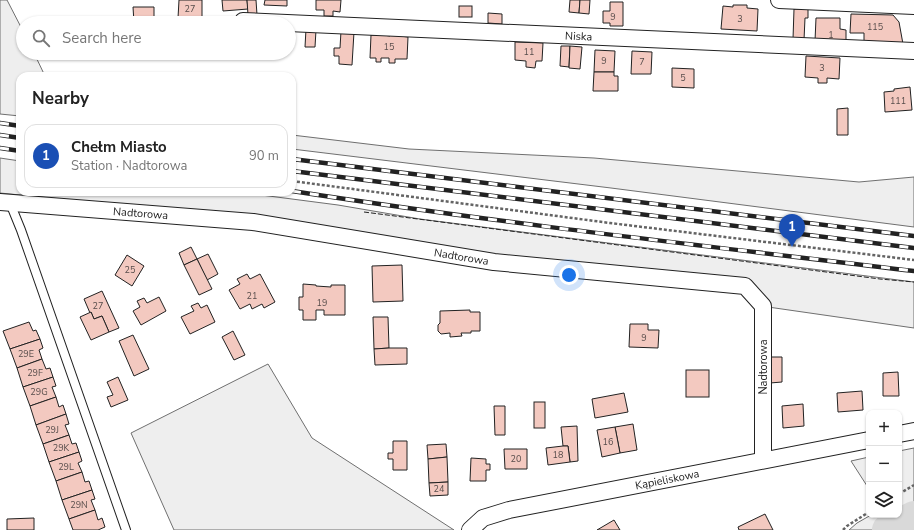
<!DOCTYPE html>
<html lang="en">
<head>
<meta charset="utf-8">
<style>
  body { margin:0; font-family:"Nunito Sans",sans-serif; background:#f2f2f2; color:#222 }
  .controls { position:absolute; right:12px; bottom:12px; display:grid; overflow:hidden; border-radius:8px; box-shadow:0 1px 3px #0004 }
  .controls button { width:36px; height:36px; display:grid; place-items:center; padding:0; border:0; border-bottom:1px solid #e0e0e0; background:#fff; color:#222; font:20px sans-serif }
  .you { position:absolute; left:569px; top:275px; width:14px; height:14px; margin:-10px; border:3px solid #fff; border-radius:50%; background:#1a73e8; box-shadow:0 0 0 6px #1a73e833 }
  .badge { display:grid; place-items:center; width:26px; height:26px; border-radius:50%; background:#db2777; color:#fff; font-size:13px; font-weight:700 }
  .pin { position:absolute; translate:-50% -33px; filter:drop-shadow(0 1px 2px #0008) }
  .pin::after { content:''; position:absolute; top:21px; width:14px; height:12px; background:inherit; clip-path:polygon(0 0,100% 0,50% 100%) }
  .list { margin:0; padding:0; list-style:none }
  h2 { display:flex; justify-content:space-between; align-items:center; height:52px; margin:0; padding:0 16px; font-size:17px }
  h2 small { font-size:13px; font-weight:400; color:#767676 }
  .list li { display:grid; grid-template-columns:26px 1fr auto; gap:12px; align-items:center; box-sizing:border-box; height:64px; margin:0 8px 8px; padding:0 8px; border:1px solid #e0e0e0; border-radius:12px }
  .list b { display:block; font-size:15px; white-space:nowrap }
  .list p { margin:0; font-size:13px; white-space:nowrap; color:#767676 }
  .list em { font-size:13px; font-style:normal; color:#767676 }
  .icon { flex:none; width:22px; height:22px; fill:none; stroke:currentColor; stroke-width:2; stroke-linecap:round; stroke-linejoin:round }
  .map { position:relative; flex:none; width:914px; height:530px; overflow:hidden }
  .search { position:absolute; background:#fff; box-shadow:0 1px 3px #0004; left:16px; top:16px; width:280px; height:44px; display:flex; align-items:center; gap:10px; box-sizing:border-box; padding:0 14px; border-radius:22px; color:#767676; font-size:15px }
  .panel { position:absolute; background:#fff; box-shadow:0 1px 3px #0004; left:16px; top:72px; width:280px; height:124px; border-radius:12px }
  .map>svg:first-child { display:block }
  .green { fill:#eee; stroke:#6f6f6f }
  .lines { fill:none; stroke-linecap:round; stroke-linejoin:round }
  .river { stroke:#d9d9d9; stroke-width:32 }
  .building { fill:#f3c9c0; stroke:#222 }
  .lane-casing { stroke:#222; stroke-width:10 }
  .street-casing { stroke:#222; stroke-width:18 }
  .path { stroke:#646464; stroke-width:2.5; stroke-dasharray:3 2; stroke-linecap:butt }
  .lane { stroke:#fff; stroke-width:8 }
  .street { stroke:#fff; stroke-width:16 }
  .rail-casing { stroke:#222; stroke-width:4.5 }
  .rail { stroke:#fff; stroke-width:3; stroke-dasharray:9; stroke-linecap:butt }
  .fence { stroke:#222; stroke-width:1; stroke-dasharray:5 2; stroke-linecap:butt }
  .labels { text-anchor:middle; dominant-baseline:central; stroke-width:3; stroke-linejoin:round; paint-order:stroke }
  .number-label { font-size:9px; fill:#564c4a }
  .street-label { font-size:11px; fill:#222; stroke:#fff }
</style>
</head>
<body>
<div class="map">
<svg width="914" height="530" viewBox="0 0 914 530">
  <rect width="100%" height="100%" fill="#fff"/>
  <g class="green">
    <path d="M0,0H7L23,31V53H34L45,76H20V116L0,114Z"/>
    <path d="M292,135L409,149L594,158L859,182L914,177V227L611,188L292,149Z"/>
    <path d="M0,158L20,161V192H238L338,205L420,219L914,282V328L768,307L745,286L494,259L253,218L0,193Z"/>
    <path d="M268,364L312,438L454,530H174L131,433Z"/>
    <path d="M914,448V526L907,530H849L857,523L871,515H899V451Z"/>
    <path d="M869,457V489L851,461Z"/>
  </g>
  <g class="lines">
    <path class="river" d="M888,530L914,517"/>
  </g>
  <g class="building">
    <path d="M179,0H202V19L178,18Z"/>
    <path d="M222,0H247L248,9L223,11Z"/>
    <path d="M247,0H256L257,15H248Z"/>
    <path d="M265,0H287V6L264,5Z"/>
    <path d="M316,0H341L340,12L333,11V16H324V10H316Z"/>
    <path d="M570,0H580L579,13L569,12Z"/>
    <path d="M580,0H590L589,14L579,13Z"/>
    <path d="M610,2H623V26H610V23H603V11H610Z"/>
    <path d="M733,5H747V8L758,9L757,31L721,29L723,6L733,7Z"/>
    <rect x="459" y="6" width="13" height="11"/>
    <path d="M133,7H154V23H134Z"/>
    <path d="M794,9H808V18H805L804,40L793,39Z"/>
    <path d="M488,13L502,14V24L488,23Z"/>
    <path d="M851,14L893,15L899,22L903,44L864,43V33H850Z"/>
    <rect x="154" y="18" width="11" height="5"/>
    <path d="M816,18H840V29L846,30V42L815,41Z"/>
    <rect x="223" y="19" width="11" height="4"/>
    <path d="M306,29L316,30L315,47H305Z"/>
    <path d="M341,31L354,32L352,65L339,64V56H334V48H340Z"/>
    <path d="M379,32H383V35L390,36V33L400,34V36L408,37L407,59H395V63H389V58H381V62H376V58H370L371,35H379Z"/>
    <path d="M515,42L543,43L542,61H536L535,68L526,67V61L515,60Z"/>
    <path d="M561,46H570L569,67L560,66Z"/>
    <path d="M570,46L582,47L580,69L569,68Z"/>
    <path d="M595,50L615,51L614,72H594Z"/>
    <path d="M632,51L652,52L651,74H631Z"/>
    <path d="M806,56L840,58L839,79L827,78V83H818V78L805,77Z"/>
    <path d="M672,68L694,69V88L672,87Z"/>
    <path d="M594,72H614V76H618V91H593Z"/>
    <path d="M910,87L912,110L885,112L884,92L894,91V89Z"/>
    <path d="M848,108V135H837V109Z"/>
    <path d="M191,247L197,259L184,265L179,253Z"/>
    <path d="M208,254L218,274L207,280L197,259Z"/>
    <path d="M127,255L144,266L132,286L115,275Z"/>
    <path d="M197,259L212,289L199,295L184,265Z"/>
    <path d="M402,265L403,301L373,302L372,266Z"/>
    <path d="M247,274L250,279L260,274L275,302L264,308L262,304L252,309L250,304L240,309L229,290L240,284L237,279Z"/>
    <path d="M303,284L316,285V286L331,287V285H345V315H324V310H316V320H303V310H299V297H303Z"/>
    <path d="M102,291L119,328L109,332L102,316L94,319L91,312L90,313L84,299Z"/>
    <path d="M159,297L166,311L141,325L133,311L140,307L137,301L144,298L147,303Z"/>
    <path d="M198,303L201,308L207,305L215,322L190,334L181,317L194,311L191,306Z"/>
    <path d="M470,310V312H480V331H471V333H461L462,336L450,337V333L441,334L438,331V325L440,323V311Z"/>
    <path d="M91,312L94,319L102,316L109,332L91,340L80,317Z"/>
    <path d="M373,317H388L389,348L374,349Z"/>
    <path d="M29,322L33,331L36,330L40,339L10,349L3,331Z"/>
    <path d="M630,324H648V330H659L658,348L629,347Z"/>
    <path d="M233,331L245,355L234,360L222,337Z"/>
    <path d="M133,335L149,369L134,376L119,341Z"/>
    <path d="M40,339L43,348L39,350L42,359L17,368L10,349Z"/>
    <path d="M389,348H407V364L375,365L374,349Z"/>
    <path d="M769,357H782V382L770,383Z"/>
    <path d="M42,359L46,369L50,368L53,377L23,387L17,368Z"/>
    <rect x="686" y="370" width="23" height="27"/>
    <path d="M898,372L899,396H883V373Z"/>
    <path d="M53,377L56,386L52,387L56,397L30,406L23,387Z"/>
    <path d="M118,377L128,400L111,407L107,397L113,395L107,382Z"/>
    <path d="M862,391L863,410L838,412L837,393Z"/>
    <path d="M624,393L628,412L595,418L592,399Z"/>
    <path d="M56,397L59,407L63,405L66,414L36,425L30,406Z"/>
    <rect x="534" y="402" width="11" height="26"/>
    <path d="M803,404L804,426L783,428L782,406Z"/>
    <path d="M494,406H505V435H495Z"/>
    <path d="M66,414L69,424L65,425L69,435L43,444L36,425Z"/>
    <path d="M633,424L637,450L620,453L615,427Z"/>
    <path d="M577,426L578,461L570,462L568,446H563L561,427Z"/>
    <path d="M615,427L620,453L602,457L597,430Z"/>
    <path d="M69,435L72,444L76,443L79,452L49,462L43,444Z"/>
    <path d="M393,441H407V470H393V459H388V453H393Z"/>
    <path d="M446,444L447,457L428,459L427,445Z"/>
    <path d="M563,446H568L570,462L548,465L546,448Z"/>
    <path d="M504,449H527V469H505Z"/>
    <path d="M79,452L82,461L78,463L82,472L56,481L49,462Z"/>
    <path d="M447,457L448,482L429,483L428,459Z"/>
    <path d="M471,458L486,459V464H490V470H486V481H470Z"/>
    <path d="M82,472L85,482L89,481L92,490L62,500L56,481Z"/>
    <path d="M448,482V495L430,496L429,483Z"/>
    <path d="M92,490L95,499L91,500L95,510L69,519L62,500Z"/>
    <path d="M95,510L98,520L102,518L105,527L98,530H73L69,519Z"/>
    <path d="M765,514L773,530H739L738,527Z"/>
    <path d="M34,518V530H7V519Z"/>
    <path d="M614,520L620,530H597Z"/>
  </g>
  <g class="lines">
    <g class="lane-casing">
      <path id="lane" d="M10,203L21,230L126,530"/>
    </g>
    <g class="street-casing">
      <g id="street">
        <path d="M779,0L914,6"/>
        <path id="s1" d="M243,21L914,51"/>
        <path id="s2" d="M0,202L253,222L494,262L745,286L763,306V460"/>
        <path d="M899,434L914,431"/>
        <path id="s3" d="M470,530L483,518L509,510L869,440"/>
      </g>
    </g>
    <g class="path">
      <path d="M292,181L610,223L914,260"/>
      <path d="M899,494L914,485"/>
      <path d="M843,530L847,526L869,512"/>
    </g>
    <use href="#lane" class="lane"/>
    <use href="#street" class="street"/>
    <g class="rail-casing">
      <g id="rail">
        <path d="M0,123L20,126"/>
        <path d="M0,135L20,138"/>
        <path d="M0,148L20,151"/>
        <path d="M292,159L914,236"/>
        <path d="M292,171L914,248"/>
        <path d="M292,191C499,223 706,246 914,271"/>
      </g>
    </g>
    <use href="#rail" class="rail"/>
    <path class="fence" d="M364,212L880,279L914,282"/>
  </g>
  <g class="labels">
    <g class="number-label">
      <text x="190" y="9">27</text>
      <text x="613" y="17">9</text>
      <text x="740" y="19">3</text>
      <text x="875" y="27">115</text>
      <text x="831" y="35">1</text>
      <text x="389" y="47">15</text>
      <text x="529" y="52">11</text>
      <text x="604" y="61">9</text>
      <text x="642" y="62">7</text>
      <text x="822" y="68">3</text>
      <text x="683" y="78">5</text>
      <text x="898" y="101">111</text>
      <text x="130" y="270">25</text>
      <text x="252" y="296">21</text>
      <text x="322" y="303">19</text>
      <text x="98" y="306">27</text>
      <text x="644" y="338">9</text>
      <text x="26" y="354">29E</text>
      <text x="35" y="373">29F</text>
      <text x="39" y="392">29G</text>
      <text x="52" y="430">29J</text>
      <text x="608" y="442">16</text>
      <text x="61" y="448">29K</text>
      <text x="558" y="455">18</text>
      <text x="516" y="459">20</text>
      <text x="66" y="467">29L</text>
      <text x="439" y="489">24</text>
      <text x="79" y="505">29N</text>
    </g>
    <g class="street-label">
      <text stroke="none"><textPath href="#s1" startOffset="336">Niska</textPath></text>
      <text stroke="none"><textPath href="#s2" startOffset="141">Nadtorowa</textPath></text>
      <text stroke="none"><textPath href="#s2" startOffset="465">Nadtorowa</textPath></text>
      <text transform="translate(763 367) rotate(-90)">Nadtorowa</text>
      <text stroke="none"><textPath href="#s3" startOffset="206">Kąpieliskowa</textPath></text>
    </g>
  </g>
</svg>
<div class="controls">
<button>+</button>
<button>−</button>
<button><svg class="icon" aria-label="layers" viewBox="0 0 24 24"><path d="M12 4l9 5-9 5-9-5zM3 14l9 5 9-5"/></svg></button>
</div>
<div class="you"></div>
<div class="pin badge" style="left:792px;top:247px;background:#1a4fb4">1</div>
<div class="search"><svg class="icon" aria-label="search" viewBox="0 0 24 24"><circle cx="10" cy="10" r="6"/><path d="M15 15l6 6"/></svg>Search here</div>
<section class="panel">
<h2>Nearby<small></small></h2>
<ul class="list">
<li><span class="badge" style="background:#1a4fb4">1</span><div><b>Chełm Miasto</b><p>Station · Nadtorowa</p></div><em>90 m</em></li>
</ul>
</section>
</div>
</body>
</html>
